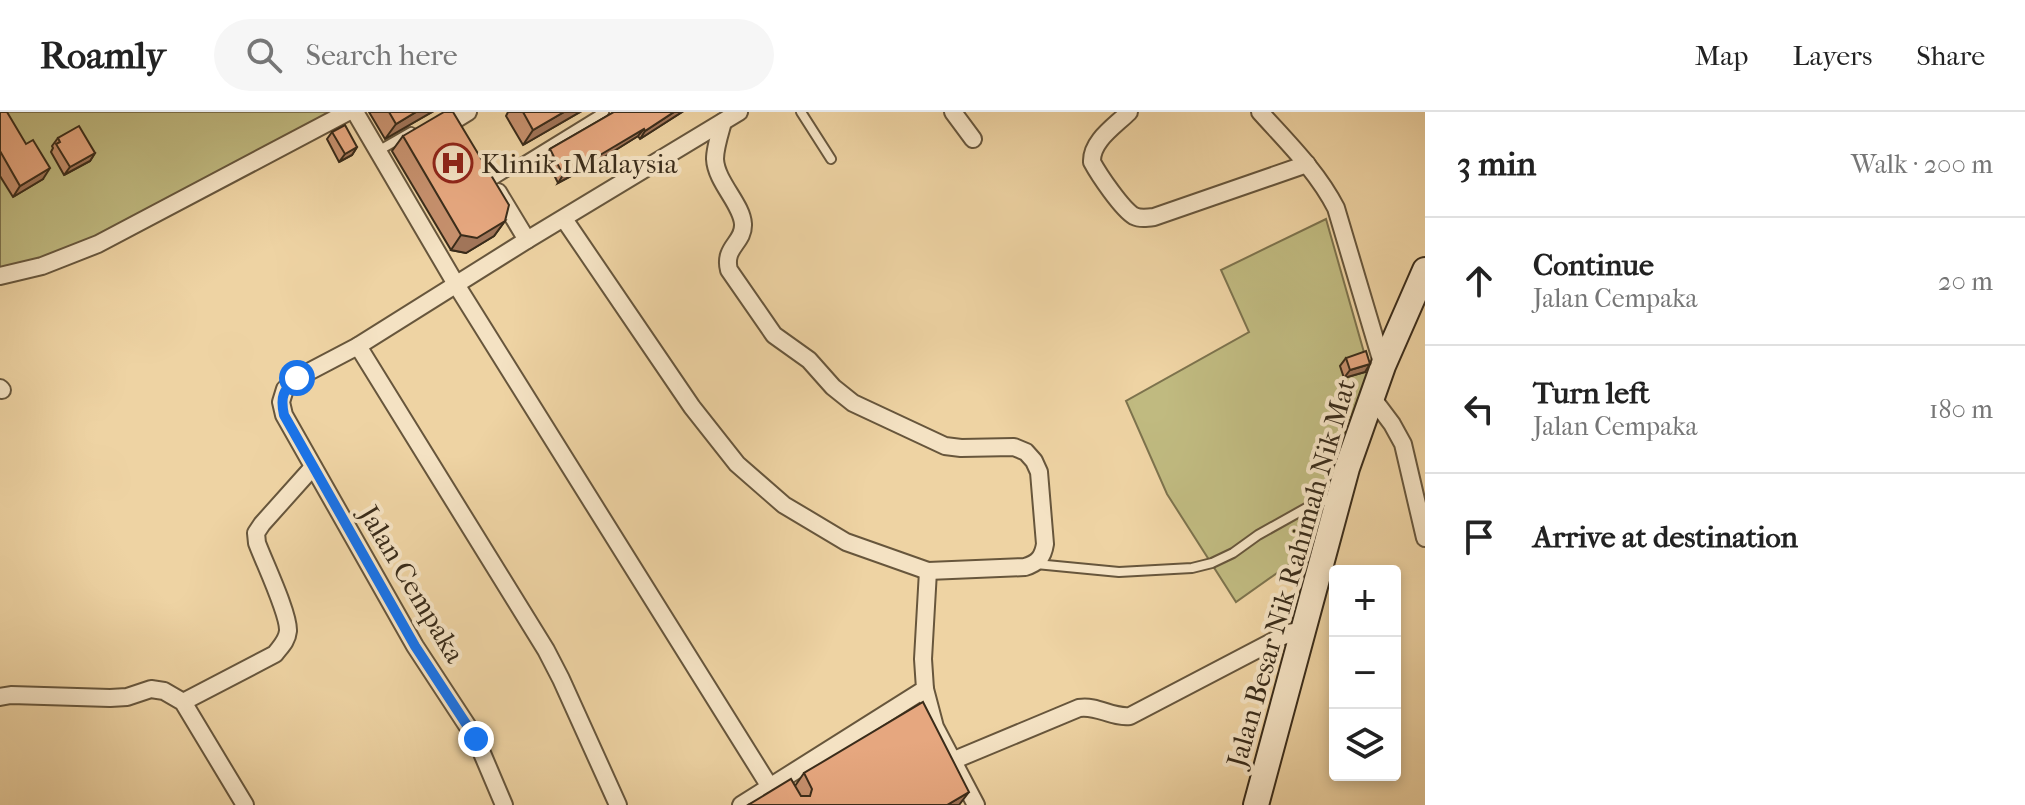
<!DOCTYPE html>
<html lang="en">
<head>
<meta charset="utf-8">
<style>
  body { margin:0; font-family:"IM FELL French Canon",serif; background:#f6f6f6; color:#222 }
  .controls { position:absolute; right:24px; bottom:24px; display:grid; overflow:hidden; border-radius:8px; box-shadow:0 4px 12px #0003 }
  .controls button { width:72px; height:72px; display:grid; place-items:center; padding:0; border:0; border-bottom:2px solid #e0e0e0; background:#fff; color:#222; font:40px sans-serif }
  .stop { position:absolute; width:24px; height:24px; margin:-18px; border:6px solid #1a73e8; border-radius:50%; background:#fff }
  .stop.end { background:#1a73e8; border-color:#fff; box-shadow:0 2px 8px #0008 }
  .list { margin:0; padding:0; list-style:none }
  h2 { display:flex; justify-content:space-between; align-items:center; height:104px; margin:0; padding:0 32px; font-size:34px }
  h2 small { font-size:26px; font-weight:400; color:#767676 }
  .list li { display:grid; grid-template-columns:52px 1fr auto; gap:24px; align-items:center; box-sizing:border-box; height:128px; padding:0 32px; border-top:2px solid #e0e0e0 }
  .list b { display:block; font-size:30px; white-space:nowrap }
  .list p { margin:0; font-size:26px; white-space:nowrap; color:#767676 }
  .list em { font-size:26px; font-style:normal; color:#767676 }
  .icon { flex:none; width:44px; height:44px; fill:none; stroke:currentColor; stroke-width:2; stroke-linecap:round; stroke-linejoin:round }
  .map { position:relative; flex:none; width:1425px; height:693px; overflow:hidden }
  header { display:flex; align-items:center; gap:48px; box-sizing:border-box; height:112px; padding:0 40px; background:#fff; border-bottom:2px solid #e0e0e0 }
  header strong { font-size:38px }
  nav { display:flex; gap:44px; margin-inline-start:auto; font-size:28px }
  .search { width:560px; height:72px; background:#f6f6f6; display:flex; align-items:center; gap:20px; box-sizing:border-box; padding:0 28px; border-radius:44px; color:#767676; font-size:30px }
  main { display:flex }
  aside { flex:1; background:#fff }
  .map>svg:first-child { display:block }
  .green { fill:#c0ba80; stroke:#7d734d; stroke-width:2 }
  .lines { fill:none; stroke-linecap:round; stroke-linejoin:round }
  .lane-casing { stroke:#67563c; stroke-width:12 }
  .street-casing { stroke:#67563c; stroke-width:20 }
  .secondary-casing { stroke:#3a2c1a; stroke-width:28 }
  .lane { stroke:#f4e2c3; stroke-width:8 }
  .street { stroke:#f4e2c3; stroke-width:16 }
  .secondary { stroke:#f4e2c3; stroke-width:24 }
  .wall { fill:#c6906d; stroke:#3a2c1a; stroke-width:2 }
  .shaded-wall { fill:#a17559; stroke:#3a2c1a; stroke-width:2 }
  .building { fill:#e6a77f; stroke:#3a2c1a; stroke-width:2 }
  .route { stroke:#1a73e8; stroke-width:10 }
  .labels { text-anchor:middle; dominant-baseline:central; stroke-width:8; stroke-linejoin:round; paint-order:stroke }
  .poi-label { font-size:28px; fill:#3a2c1a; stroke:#f4e2c3; text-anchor:start }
  .street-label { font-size:28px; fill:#3a2c1a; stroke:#f4e2c3 }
</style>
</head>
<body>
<header>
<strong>Roamly</strong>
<div class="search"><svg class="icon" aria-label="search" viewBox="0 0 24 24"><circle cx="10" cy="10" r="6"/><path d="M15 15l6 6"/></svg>Search here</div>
<nav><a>Map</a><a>Layers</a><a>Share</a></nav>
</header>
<main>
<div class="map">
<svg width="1425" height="693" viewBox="0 0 1425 693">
  <rect width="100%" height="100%" fill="#eed3a3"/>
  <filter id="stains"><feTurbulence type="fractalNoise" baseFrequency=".0025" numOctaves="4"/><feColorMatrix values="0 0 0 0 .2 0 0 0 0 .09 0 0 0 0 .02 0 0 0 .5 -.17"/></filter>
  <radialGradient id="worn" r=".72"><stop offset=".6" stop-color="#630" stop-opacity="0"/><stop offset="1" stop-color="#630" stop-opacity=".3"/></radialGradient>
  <g class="green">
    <path d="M0,0H348L98,132L0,164Z"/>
    <path d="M1326,107L1369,258L1335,349L1311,437L1236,490L1167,382L1126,289L1249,220L1221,158Z"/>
  </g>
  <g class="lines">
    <g class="lane-casing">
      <g id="lane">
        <path d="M801,0L831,47"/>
        <path d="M378,39L411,20"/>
        <path d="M492,69L604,0"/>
        <path d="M1036,452L1119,460L1192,456L1212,451L1233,441L1258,423L1317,390L1325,389L1336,391"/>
      </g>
    </g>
    <g class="street-casing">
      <g id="street">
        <path d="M355,0L457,174L770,675"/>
        <path d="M953,0L973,27"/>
        <path d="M1129,0C1115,14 1091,29 1092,50C1099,63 1122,97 1134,104C1140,107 1147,106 1154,105L1307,52"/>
        <path d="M1260,0C1287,30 1317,59 1336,96L1383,254"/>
        <path d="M455,8L468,0"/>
        <path d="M498,80L527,128"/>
        <path d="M564,107L692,295L737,352L784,393L846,430L928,459L1025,455C1038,451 1043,445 1045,432L1039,360L1034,349L1026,340L1014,335L961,336L945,334L853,291L833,275L809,248L774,223L729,158C723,135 744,131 743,112C742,92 716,70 715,47C715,36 720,21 723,10"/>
        <path d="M0,164L42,154L98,132L348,0"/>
        <path d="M358,234L546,538L561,567L618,693"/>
        <path d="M0,276L2,278"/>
        <path d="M1371,284L1392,312L1403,332L1425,426"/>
        <path d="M925,577L935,615L976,693"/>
        <path d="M0,585L11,583L110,586L127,585L151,577L164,579L183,590L245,693"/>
        <path d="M183,590L275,542C281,534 287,529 288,519C289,502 264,450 257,431L256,421L262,412L313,355"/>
        <path d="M952,649L1079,596C1098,593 1111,606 1130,604L1283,524L1293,520L1303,521"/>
        <path d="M504,693L476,627L415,534L284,303L281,290L285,277L297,266L358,234L527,128L739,0"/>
        <path d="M741,693L925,577L923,547L928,459"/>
      </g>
    </g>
    <g class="secondary-casing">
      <path id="secondary" d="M1256,693L1347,356L1383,254L1425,158"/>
    </g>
    <use href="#lane" class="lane"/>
    <use href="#street" class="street"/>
    <use href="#secondary" class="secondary"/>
  </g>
  <g class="wall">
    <path d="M0,0L43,67L13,85L0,64Z"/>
    <path d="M369,0H432L385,27Z"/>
    <path d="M508,0H580L523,33L506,4Z"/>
    <path d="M614,0H682L640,27L638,24L590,54L558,71L545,45L550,37Z"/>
    <path d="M332,20L357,35L352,43L339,50L327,27Z"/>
    <path d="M403,24L505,109L494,124L466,141L451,138L392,39Z"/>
    <path d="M58,26L95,41L90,49L64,63L51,40L53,36L52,34Z"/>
    <path d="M1346,246L1365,260L1344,266L1340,254Z"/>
    <path d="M804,661L959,693H748L795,674Z"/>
  </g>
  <g class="shaded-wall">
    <path d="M416,0H432L385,27L396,12Z"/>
    <path d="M564,0H580L523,33L533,18Z"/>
    <path d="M674,0H682L640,27L645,19Z"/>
    <path d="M644,17L638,24L590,54L558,71L563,63Z"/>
    <path d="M357,35L352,43L339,50L345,42Z"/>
    <path d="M95,41L90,49L64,63L70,55Z"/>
    <path d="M50,56L43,67L13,85L20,74Z"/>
    <path d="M505,109L494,124L466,141L451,138L461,123Z"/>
    <path d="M1370,252L1365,260L1344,266L1350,258Z"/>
    <path d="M969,680L959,693H947Z"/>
  </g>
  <g class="building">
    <path d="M0,0H7L26,32L33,28L50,56L20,74L0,39Z"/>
    <path d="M389,0H416L396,12Z"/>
    <path d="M444,0H453L509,93L505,109L477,126L461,123L403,24Z"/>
    <path d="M523,0H564L533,18Z"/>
    <path d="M614,0H674L645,19L644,17L595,46L563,63L550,37Z"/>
    <path d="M345,13L357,35L345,42L332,20Z"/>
    <path d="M79,14L95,41L70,55L56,32L60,30L58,26Z"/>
    <path d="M1366,239L1370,252L1350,258L1346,246Z"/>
    <path d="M923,590L969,680L947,693H748L791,667L801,684H810L812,677L804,661Z"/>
  </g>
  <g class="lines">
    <path class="route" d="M297,266C283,279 280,284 284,303L415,534L476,627"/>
  </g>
  <defs>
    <g id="hospital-ring" transform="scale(2)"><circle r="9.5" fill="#f4e2c3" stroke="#8f2418" stroke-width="1.5"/><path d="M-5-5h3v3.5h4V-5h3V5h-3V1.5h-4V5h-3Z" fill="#8f2418"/></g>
  </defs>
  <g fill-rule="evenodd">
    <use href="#hospital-ring" x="453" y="51"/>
  </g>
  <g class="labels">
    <g class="poi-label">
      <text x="481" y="51">Klinik 1Malaysia</text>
    </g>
    <g class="street-label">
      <text transform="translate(1291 461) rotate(-74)">Jalan Besar Nik Rahimah Nik Mat</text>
      <text transform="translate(412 472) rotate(59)">Jalan Cempaka</text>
    </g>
  </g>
  <rect width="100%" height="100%" filter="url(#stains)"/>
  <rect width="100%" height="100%" fill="url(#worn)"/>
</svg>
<div class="controls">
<button>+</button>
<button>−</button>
<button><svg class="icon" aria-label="layers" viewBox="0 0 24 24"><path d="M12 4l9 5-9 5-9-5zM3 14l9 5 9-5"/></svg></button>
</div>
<div class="stop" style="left:297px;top:266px"></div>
<div class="stop end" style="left:476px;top:627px"></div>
</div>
<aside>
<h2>3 min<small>Walk · 200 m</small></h2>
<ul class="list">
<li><svg class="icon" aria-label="ahead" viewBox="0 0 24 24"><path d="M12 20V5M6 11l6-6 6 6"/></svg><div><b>Continue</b><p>Jalan Cempaka</p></div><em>20 m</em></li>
<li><svg class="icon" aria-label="left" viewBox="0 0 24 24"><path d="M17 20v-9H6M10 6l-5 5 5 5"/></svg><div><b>Turn left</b><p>Jalan Cempaka</p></div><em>180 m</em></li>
<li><svg class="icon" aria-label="arrive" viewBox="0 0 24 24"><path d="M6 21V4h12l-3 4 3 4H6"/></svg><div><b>Arrive at destination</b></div></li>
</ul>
</aside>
</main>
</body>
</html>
